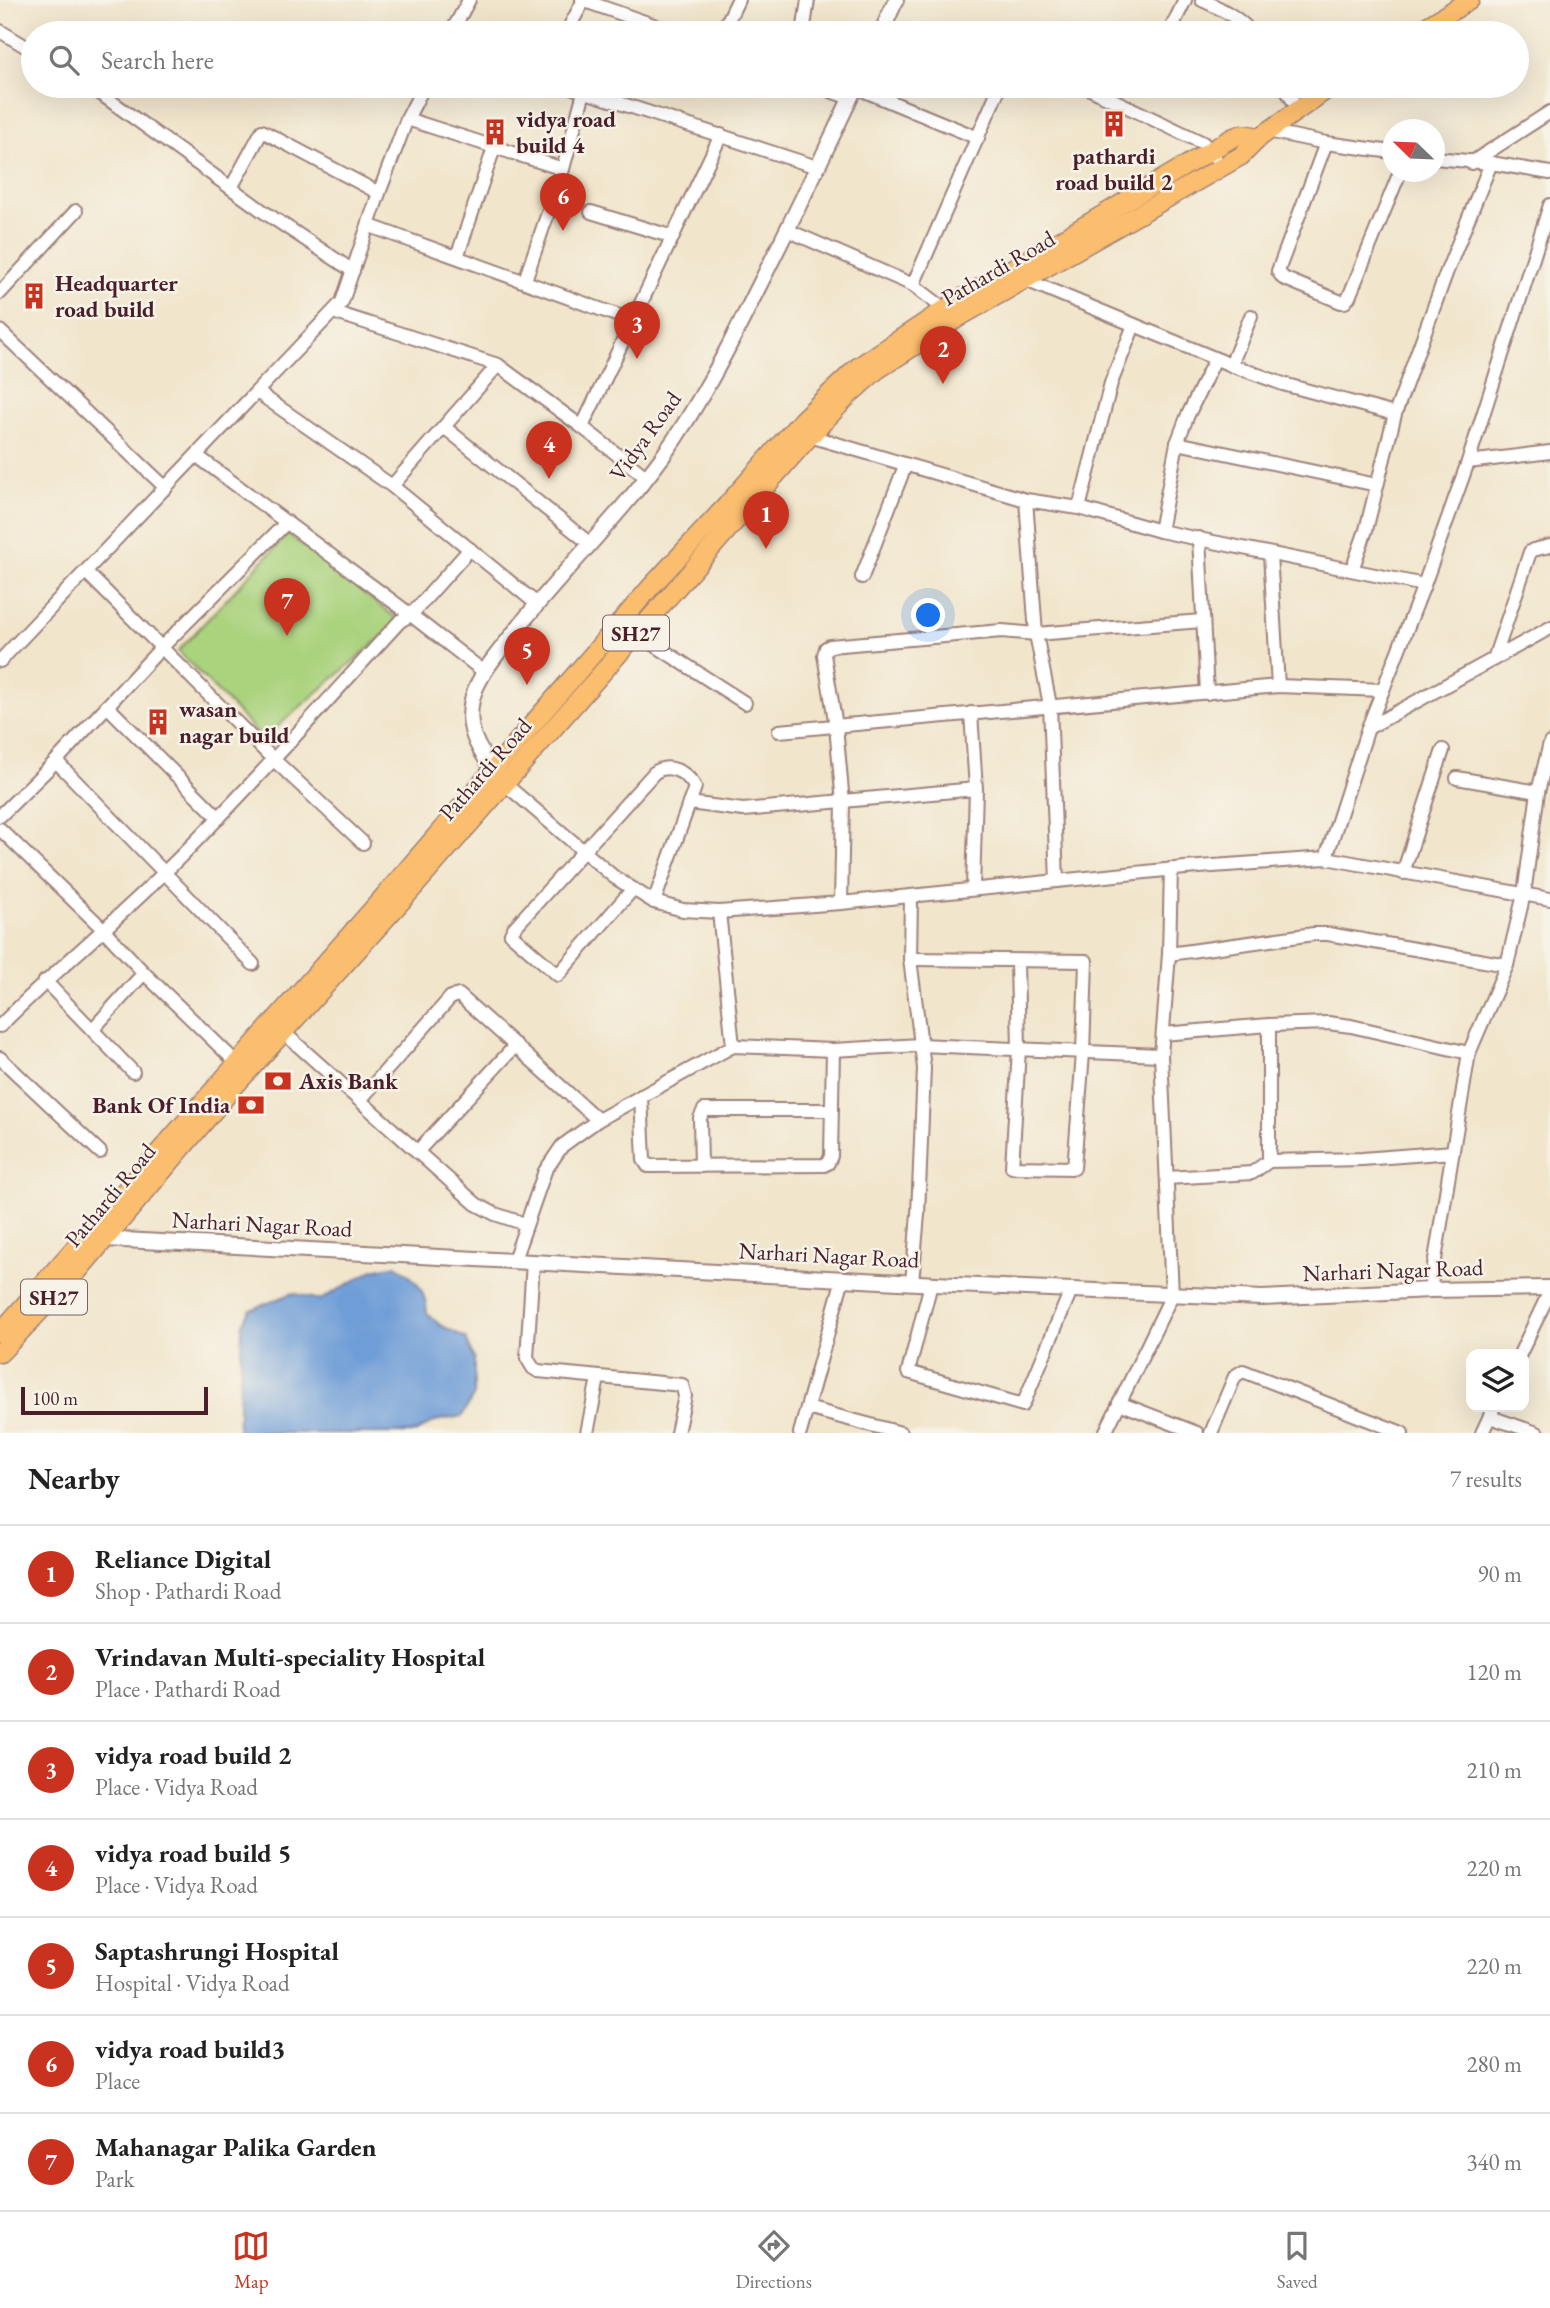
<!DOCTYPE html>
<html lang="en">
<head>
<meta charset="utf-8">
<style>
  body { margin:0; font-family:"EB Garamond",serif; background:#f2f2f2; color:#222 }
  .controls { position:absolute; right:21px; bottom:21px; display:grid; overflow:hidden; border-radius:14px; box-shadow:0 7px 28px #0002 }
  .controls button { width:63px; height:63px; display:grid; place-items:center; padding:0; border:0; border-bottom:2px solid #e0e0e0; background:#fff; color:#222; font:35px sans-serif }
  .compass { position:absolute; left:1382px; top:119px; width:63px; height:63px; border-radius:50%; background:#fff; box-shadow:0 7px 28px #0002; rotate:293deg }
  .scale { position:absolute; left:21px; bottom:18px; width:187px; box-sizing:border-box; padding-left:7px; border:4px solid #4a1f2b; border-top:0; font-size:19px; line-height:24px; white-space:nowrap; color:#4a1f2b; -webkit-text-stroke:5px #f7f3e8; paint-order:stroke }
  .you { position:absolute; left:929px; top:616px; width:24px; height:24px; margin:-18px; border:5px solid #fff; border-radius:50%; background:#1a73e8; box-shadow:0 0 0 10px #1a73e833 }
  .badge { display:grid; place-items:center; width:46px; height:46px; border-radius:50%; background:#c8321e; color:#fff; font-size:23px; font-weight:700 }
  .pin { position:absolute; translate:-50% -58px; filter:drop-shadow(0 2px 4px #0008) }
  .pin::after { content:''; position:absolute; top:37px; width:24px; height:21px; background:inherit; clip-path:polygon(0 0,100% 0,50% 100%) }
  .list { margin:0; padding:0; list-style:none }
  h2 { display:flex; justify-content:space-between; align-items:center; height:91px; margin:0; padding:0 28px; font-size:30px }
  h2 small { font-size:23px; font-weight:400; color:#767676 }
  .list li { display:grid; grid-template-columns:46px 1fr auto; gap:21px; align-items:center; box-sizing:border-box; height:98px; padding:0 28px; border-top:2px solid #e0e0e0 }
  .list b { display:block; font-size:26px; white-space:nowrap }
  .list p { margin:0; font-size:23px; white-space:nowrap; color:#767676 }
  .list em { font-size:23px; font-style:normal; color:#767676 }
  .icon { flex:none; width:38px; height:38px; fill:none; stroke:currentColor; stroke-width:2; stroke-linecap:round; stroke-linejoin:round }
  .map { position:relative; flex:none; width:1550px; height:1433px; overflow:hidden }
  .search { position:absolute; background:#fff; box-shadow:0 7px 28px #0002; left:21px; right:21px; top:21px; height:77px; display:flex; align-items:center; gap:18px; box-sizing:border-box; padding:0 24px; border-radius:38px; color:#767676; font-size:26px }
  .sheet { height:777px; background:#fff }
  nav { display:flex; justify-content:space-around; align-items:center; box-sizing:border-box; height:98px; border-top:2px solid #e0e0e0; background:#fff; font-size:19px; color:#767676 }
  nav a { display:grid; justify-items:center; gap:4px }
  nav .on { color:#c8321e }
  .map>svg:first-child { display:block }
  .green { fill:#aad37e; stroke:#7a7954; stroke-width:2 }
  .water { fill:#6e9dd7; stroke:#5c5e81; stroke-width:2 }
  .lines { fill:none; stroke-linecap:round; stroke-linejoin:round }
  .minor-casing { stroke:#9e827b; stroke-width:16 }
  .tertiary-casing { stroke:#9e827b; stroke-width:18 }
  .primary-casing { stroke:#9e827b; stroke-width:21 }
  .minor { stroke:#fff; stroke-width:12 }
  .tertiary { stroke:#fff; stroke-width:14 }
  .primary { stroke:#fbbd6e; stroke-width:18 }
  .labels { text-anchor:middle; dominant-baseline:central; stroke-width:5; stroke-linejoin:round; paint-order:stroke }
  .shield { fill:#f7f3e8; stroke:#7e5f64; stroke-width:2 }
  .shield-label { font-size:21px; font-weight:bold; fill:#4a1f2b }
  .poi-label { font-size:23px; font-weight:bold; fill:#4a1f2b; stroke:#f7f3e8; text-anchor:start }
  .street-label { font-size:23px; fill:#4a1f2b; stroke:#f7f3e8 }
</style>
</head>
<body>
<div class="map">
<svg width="1550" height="1433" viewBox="0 0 1550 1433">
  <rect width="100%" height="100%" fill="#f7f3e8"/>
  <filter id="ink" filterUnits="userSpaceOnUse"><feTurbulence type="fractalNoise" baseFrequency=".0143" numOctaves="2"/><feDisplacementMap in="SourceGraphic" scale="14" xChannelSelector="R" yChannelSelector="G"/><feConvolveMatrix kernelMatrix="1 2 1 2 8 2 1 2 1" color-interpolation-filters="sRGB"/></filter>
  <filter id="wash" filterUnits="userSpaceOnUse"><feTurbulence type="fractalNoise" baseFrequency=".00686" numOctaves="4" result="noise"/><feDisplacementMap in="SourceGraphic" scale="28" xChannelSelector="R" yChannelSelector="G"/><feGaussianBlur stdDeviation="1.57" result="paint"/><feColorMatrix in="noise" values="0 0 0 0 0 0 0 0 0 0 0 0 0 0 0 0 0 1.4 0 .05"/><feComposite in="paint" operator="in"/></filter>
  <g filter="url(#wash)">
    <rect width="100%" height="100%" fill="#f1e5cb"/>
    <path class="green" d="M288,534L400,621L263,739L178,651Z"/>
    <path class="water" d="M396,1265C415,1278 426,1290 427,1313L440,1325L466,1338L474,1360V1395L462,1416L435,1421L415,1433H238L242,1325L250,1310L293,1293L320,1300L373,1270Z"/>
  </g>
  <g filter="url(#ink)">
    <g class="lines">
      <g class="minor-casing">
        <g id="minor">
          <path d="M582,0L676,33"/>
          <path d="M1202,0C1218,7 1241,18 1251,33"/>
          <path d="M0,31L33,51"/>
          <path d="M451,33L469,0"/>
          <path d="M566,33L584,0"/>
          <path d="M722,33L738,0"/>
          <path d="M803,33L808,0"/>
          <path d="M1169,33L1185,0"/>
          <path d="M90,86L264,212L353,271"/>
          <path d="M567,86L817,167"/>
          <path d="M817,86L850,98"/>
          <path d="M1084,86L1203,143L1215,157"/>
          <path d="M1284,86L1298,109"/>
          <path d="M855,87L978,138"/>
          <path d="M407,119L563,169"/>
          <path d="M1268,131L1326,143L1392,152"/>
          <path d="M1326,143L1278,271L1283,278L1341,302H1345L1349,297L1400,172"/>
          <path d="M1434,158L1491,163L1550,173"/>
          <path d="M1471,163L1550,112"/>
          <path d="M231,188L262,131L379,193"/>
          <path d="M591,212L673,237"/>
          <path d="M370,226L633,321"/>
          <path d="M787,230L913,285L951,314"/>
          <path d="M457,257L494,148"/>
          <path d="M1021,278L1231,365L1283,384L1395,414"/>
          <path d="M525,280L563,169L584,92"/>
          <path d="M913,285L1000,86"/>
          <path d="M0,293L76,211"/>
          <path d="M333,312L498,365L582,427"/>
          <path d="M0,331L166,488"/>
          <path d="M1231,365L1251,316"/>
          <path d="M257,392L392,486L537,604"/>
          <path d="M444,427L589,543"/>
          <path d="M803,434L1026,500L1079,508L1160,531L1424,585"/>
          <path d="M1177,443L1377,485"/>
          <path d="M197,456L411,615L483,671"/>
          <path d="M1468,462L1550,452"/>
          <path d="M646,477L582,427L721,135"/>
          <path d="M392,486L498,365"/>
          <path d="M1026,500L1036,634L1050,705L1057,881"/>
          <path d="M1079,508L1111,383L1134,325"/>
          <path d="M1160,531L1177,443L1187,417L1215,359"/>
          <path d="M1199,538L1207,693"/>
          <path d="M1270,554L1278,686"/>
          <path d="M1352,570L1366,530L1395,414L1447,271L1491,163"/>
          <path d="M86,572L273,759L363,843"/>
          <path d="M862,577L905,466"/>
          <path d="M636,633L745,703"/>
          <path d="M1494,659L1530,552L1533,550L1550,546"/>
          <path d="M0,661L342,302L379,193L407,119L424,86"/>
          <path d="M107,706L219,818"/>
          <path d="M971,713L976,789L973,889"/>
          <path d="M1368,728L1550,628"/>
          <path d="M779,731L1278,686L1383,690"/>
          <path d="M56,761L253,964"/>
          <path d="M1457,778L1538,792"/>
          <path d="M505,784L614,877L654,902L683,910L719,912L841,903L1185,868L1326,858L1550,899"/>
          <path d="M689,803L743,810L976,789"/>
          <path d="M0,816L56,761L161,648L287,522"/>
          <path d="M0,829L103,929L144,973L241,1067"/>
          <path d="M1326,858L1368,728L1424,585L1468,462L1550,205"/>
          <path d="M1403,873L1443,750"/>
          <path d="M632,890L558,975L511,934L514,928L654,773C668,762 687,772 695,787L654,902"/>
          <path d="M911,896L910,959L924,1068L918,1214L912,1283"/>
          <path d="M841,903L843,803L836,726L824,655L826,648L830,646L1002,631L1036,634L1202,621"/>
          <path d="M719,912L733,1046"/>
          <path d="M1169,954L1314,934H1328L1507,965"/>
          <path d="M910,959L1086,961L1083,1053L1074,1168L1012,1167L1019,1049L1017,962"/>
          <path d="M45,981L133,1072"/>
          <path d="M1269,1025V1161L1362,1159L1453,1152"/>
          <path d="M0,1026C54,971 113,924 167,870C248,790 323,705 400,621L411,615L470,549"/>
          <path d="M93,1029L144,973"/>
          <path d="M283,1032L476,1204L495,1214L525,1224"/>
          <path d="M1163,1034L1269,1025L1328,1023L1351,1026L1469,1053"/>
          <path d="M0,1058L100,1152"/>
          <path d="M641,1096L644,1160L648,1166L824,1165L828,1163L831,1156L833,1050"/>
          <path d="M360,1100L451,997L459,995L598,1120"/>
          <path d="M417,1152L516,1045"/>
          <path d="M701,1166L700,1118L704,1110H832"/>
          <path d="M1167,1178L1252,1173L1269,1161"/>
          <path d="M514,1260L545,1171L562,1146L598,1120L733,1046L833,1050L920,1045L1161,1055"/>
          <path d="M533,1261L527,1358L533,1368L538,1371L682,1385L685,1396L677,1433"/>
          <path d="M931,1284L908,1372L1023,1405L1071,1290"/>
          <path d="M1430,1290L1469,1053L1507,965L1524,894L1538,792L1550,743"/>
          <path d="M1520,1354L1550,1291"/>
          <path d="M1119,1403L1197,1433"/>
          <path d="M807,1408L901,1433"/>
          <path d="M1490,1417L1537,1433"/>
          <path d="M587,1433L598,1378"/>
          <path d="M800,1433L843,1278"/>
          <path d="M1105,1433L1172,1295L1161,1055L1169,954L1171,869"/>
          <path d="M1211,1433L1235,1376L1243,1371L1402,1433"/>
          <path d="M1482,1433L1494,1407"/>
        </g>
      </g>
      <g class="tertiary-casing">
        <g id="tertiary">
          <path d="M881,33L896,0"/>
          <path d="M499,776C477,750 462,725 475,690C485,666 504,646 520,625C566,568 620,515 663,456C700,404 729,347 757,290C791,223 824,154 856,86"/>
          <path d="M98,1235L105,1239L955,1285L1262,1298L1430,1290L1550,1288"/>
        </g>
      </g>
      <g class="primary-casing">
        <g id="primary">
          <path d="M1416,33L1470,0"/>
          <path d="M0,1333L394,885L649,589L727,505L803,419L858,367L956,302L1232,138L1242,134L1260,137"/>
          <path d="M0,1353L78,1271L232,1089L407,895L809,437L850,394L877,370L961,316L1241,156L1260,137L1332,86"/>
        </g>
      </g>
      <use href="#minor" class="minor"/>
      <use href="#tertiary" class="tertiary"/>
      <use href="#primary" class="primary"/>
    </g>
  </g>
  <defs>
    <g id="building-bare" transform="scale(2.1)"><path d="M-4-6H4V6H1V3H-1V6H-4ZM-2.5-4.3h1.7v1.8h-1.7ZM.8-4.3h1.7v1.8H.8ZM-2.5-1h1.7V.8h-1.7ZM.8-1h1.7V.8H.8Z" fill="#c8321e" stroke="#f7f3e8" stroke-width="2.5" paint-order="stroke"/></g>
    <g id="bank-bare" transform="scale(2.1)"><path d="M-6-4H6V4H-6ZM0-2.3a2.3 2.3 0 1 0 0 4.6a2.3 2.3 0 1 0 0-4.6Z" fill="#c8321e" stroke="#f7f3e8" stroke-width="2.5" paint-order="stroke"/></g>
  </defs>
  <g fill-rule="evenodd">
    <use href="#building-bare" x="1114" y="124"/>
    <use href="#building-bare" x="495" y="132"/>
    <use href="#building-bare" x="34" y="296"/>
    <use href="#building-bare" x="158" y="722"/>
    <use href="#bank-bare" x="278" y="1081"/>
    <use href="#bank-bare" x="251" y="1105"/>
  </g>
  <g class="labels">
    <g class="shield">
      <rect x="603" y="615.5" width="66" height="35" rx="5"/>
      <rect x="21" y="1279.5" width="66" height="35" rx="5"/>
    </g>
    <g class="shield-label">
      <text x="636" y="633">SH27</text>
      <text x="54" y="1297">SH27</text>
    </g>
    <g class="poi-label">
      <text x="516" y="119">vidya road<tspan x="516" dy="26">build 4</tspan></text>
      <text x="1114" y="156" text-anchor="middle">pathardi<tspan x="1114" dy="26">road build 2</tspan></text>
      <text x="55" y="283">Headquarter<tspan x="55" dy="26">road build</tspan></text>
      <text x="179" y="709">wasan<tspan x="179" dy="26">nagar build</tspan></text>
      <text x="299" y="1081">Axis Bank</text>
      <text x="230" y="1105" text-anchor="end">Bank Of India</text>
    </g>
    <g class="street-label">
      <text transform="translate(998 268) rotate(-30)">Pathardi Road</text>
      <text transform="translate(645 436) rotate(-54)">Vidya Road</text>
      <text transform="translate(485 769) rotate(-49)">Pathardi Road</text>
      <text transform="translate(110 1195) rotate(-50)">Pathardi Road</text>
      <text transform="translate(262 1224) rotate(3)">Narhari Nagar Road</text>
      <text transform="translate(829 1255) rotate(3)">Narhari Nagar Road</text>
      <text transform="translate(1393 1270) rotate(-2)">Narhari Nagar Road</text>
    </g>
  </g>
</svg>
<div class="controls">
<button><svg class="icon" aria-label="layers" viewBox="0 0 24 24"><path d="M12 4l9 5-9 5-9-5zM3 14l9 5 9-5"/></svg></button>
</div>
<svg class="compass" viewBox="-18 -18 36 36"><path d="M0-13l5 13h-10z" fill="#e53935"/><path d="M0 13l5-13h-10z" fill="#767676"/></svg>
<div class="scale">100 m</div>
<div class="you"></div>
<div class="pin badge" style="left:766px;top:549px">1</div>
<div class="pin badge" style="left:943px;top:384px">2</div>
<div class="pin badge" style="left:637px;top:359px">3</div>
<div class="pin badge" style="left:549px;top:479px">4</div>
<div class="pin badge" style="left:527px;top:685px">5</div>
<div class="pin badge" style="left:563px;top:231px">6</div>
<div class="pin badge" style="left:287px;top:636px">7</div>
<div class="search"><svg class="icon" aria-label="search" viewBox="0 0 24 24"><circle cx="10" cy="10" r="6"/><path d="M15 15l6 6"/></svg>Search here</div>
</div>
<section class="sheet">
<h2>Nearby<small>7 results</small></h2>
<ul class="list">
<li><span class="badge">1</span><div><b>Reliance Digital</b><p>Shop · Pathardi Road</p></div><em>90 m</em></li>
<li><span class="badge">2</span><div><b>Vrindavan Multi-speciality Hospital</b><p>Place · Pathardi Road</p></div><em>120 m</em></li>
<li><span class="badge">3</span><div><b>vidya road build 2</b><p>Place · Vidya Road</p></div><em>210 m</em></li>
<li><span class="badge">4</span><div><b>vidya road build 5</b><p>Place · Vidya Road</p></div><em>220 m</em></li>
<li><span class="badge">5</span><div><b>Saptashrungi Hospital</b><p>Hospital · Vidya Road</p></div><em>220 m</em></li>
<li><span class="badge">6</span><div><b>vidya road build3</b><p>Place</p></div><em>280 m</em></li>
<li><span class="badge">7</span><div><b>Mahanagar Palika Garden</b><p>Park</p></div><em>340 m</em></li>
</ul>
</section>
<nav>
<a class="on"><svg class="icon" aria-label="map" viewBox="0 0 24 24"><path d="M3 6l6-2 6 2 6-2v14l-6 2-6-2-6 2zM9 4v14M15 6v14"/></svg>Map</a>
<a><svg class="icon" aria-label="directions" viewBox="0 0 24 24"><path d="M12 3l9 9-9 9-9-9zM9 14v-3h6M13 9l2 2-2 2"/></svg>Directions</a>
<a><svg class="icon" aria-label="saved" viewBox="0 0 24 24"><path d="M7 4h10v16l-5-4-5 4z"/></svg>Saved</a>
</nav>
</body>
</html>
